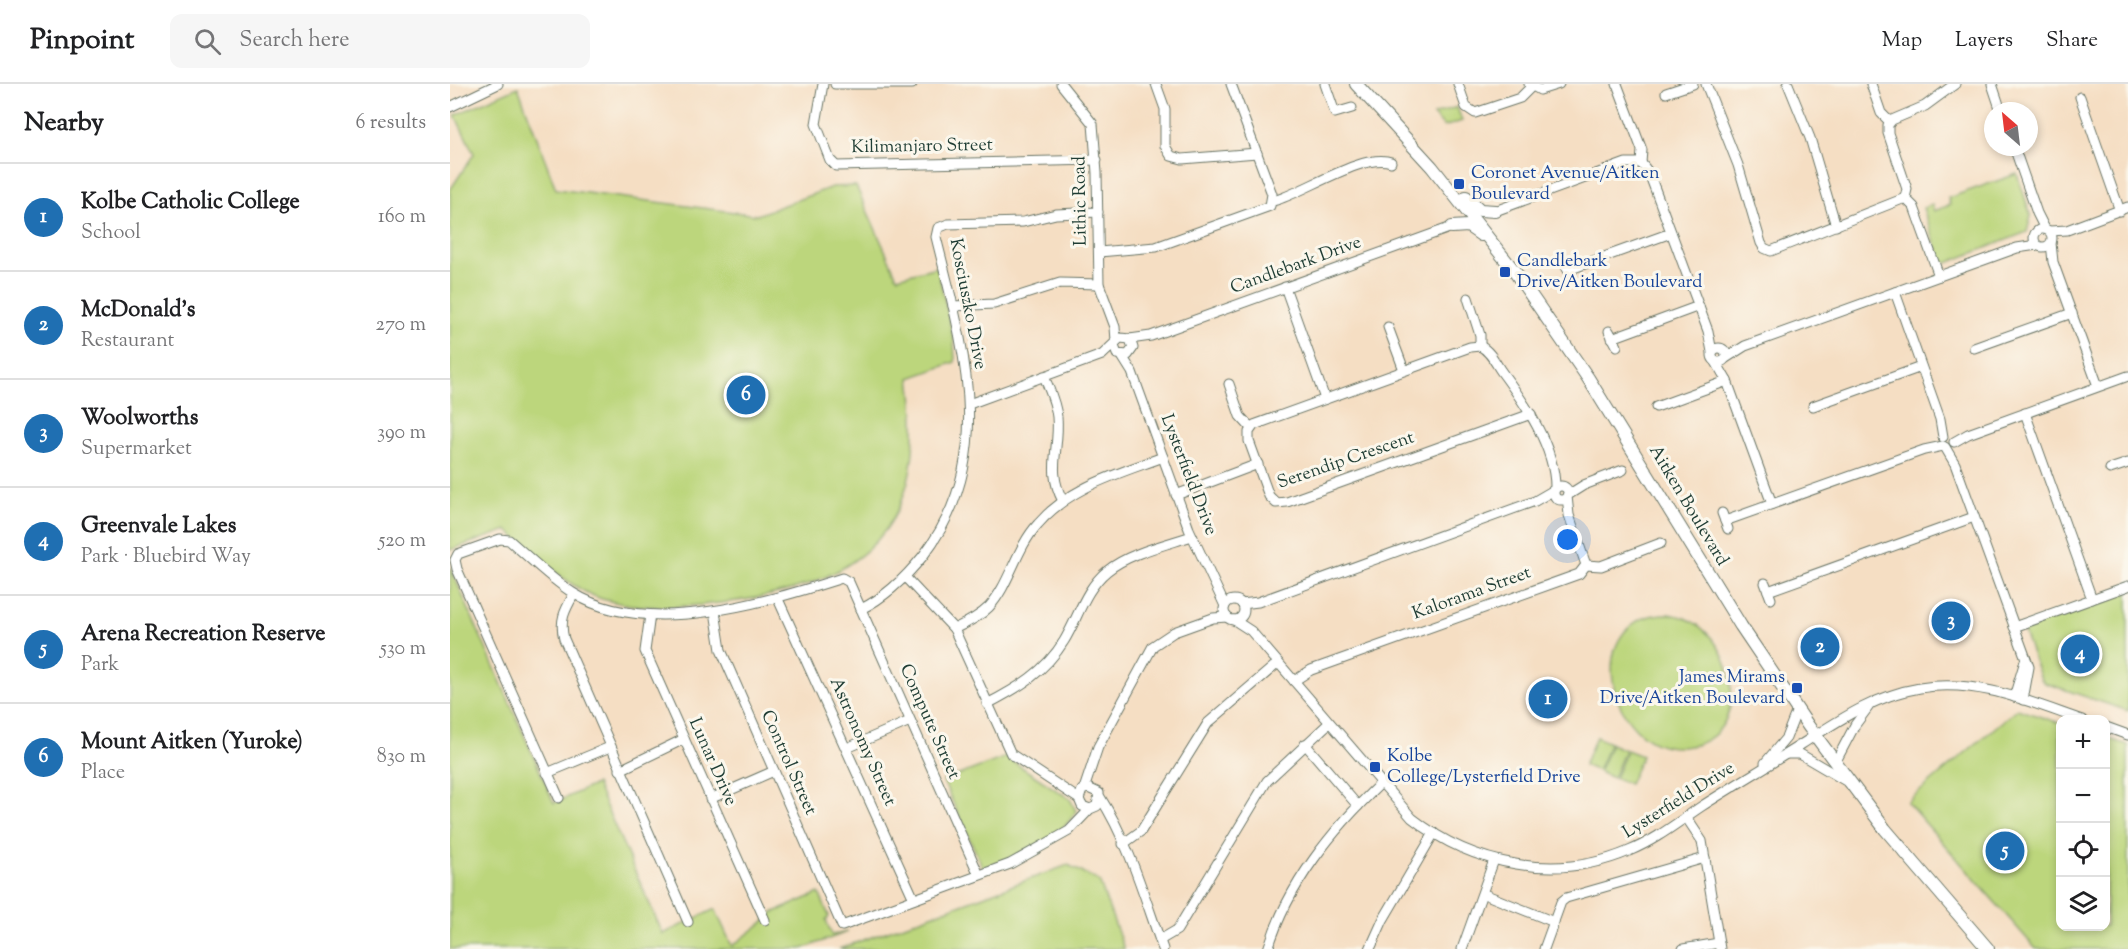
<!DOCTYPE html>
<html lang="en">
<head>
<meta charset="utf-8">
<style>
  body { margin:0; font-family:"Sorts Mill Goudy",serif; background:#f6f6f6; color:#202124 }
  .controls { position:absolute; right:18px; bottom:18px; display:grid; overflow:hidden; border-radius:12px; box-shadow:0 3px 9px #0003 }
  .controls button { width:54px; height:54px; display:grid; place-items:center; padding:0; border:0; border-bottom:2px solid #e0e0e0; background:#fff; color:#202124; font:30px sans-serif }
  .compass { position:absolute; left:1534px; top:18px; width:54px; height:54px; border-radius:50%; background:#fff; box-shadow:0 3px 9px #0003; rotate:332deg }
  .you { position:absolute; left:1118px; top:456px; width:21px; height:21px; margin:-15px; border:4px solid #fff; border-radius:50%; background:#1a73e8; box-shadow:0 0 0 9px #1a73e833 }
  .badge { display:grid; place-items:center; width:39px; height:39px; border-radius:50%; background:#1f6fb2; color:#fff; font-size:20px; font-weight:700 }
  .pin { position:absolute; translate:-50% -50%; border:3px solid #fff; box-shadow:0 2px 6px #0006 }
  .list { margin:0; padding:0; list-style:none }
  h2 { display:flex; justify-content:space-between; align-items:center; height:78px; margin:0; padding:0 24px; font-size:26px }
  h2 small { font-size:20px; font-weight:400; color:#757577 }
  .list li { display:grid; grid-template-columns:39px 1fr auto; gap:18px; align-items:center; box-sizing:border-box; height:108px; padding:0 24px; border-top:2px solid #e0e0e0 }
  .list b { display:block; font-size:22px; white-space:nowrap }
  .list p { margin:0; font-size:20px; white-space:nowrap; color:#757577 }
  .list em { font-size:20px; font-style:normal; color:#757577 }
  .icon { flex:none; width:33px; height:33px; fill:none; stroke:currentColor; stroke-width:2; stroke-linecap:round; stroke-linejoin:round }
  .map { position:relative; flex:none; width:1678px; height:865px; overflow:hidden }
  header { display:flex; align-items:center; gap:36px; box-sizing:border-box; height:84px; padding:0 30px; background:#fff; border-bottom:2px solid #e0e0e0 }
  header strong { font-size:28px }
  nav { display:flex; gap:33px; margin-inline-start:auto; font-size:21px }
  .search { width:420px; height:54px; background:#f6f6f6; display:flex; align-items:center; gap:15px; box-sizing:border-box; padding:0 21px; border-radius:12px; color:#757577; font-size:22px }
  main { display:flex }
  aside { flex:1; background:#fff }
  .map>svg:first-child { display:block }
  .green { fill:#bcd67b; stroke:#6e8a58; stroke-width:1.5 }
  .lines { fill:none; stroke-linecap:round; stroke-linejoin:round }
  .minor-casing { stroke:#6a7566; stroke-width:11 }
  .major-casing { stroke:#6a7566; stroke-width:14 }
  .minor { stroke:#fff; stroke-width:9 }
  .major { stroke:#fff; stroke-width:12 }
  .transit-dot { fill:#1a4fb4; stroke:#fbf7ec; stroke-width:2 }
  .labels { text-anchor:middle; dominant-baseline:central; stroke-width:6; stroke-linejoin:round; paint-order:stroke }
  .street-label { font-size:18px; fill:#1f3d34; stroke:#fbf7ec }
  .transit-label { font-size:18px; fill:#164399; stroke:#fbf7ec; text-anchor:start }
</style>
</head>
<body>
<header>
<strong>Pinpoint</strong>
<div class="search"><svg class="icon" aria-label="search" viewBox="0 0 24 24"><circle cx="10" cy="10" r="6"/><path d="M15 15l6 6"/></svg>Search here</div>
<nav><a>Map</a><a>Layers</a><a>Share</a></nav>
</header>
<main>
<aside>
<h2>Nearby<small>6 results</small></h2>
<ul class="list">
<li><span class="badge">1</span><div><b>Kolbe Catholic College</b><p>School</p></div><em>160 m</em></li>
<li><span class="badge">2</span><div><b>McDonald's</b><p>Restaurant</p></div><em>270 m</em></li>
<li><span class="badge">3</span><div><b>Woolworths</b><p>Supermarket</p></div><em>390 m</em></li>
<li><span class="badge">4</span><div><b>Greenvale Lakes</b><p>Park · Bluebird Way</p></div><em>520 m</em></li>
<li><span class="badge">5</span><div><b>Arena Recreation Reserve</b><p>Park</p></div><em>530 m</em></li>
<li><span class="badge">6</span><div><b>Mount Aitken (Yuroke)</b><p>Place</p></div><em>830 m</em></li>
</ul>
</aside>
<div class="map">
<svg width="1678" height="865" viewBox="0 0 1678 865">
  <rect width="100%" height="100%" fill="#fbf7ec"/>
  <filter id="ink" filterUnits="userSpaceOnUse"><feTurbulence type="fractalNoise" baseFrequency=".0167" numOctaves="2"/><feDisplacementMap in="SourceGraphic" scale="12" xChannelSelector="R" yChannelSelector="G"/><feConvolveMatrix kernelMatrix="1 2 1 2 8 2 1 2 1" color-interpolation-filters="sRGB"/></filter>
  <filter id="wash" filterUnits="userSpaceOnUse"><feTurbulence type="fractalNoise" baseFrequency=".008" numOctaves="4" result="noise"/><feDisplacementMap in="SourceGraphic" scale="24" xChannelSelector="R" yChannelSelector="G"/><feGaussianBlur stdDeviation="1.35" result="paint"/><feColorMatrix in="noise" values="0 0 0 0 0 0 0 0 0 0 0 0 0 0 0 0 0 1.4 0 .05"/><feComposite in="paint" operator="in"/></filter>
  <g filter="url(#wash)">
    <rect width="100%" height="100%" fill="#f5dec3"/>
    <g class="green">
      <path d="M68,3L106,105L307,131L382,103L406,102L447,193L487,183L504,257L505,278L460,294C482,439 416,501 279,518C237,523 193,527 152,515C117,504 86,470 57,446L0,466V106L24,70L5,31Z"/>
      <path d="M1007,23L1012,37L994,43L983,31Z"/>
      <path d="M1567,90L1581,132L1577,148L1497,179L1491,177L1473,124L1482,121L1484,127L1500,121L1498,114Z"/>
      <path d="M0,483L104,719L146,700L213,850L265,825L282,862L321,832L320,830L369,809L379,832L376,836L382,851L397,848L352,865H0Z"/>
      <path d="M1678,506V627L1595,599L1591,595L1573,545Z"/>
      <path d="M1218,530C1288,537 1310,658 1232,663C1156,667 1129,530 1218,530Z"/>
      <path d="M1567,625L1610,639V842H1656V654L1678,661V865H1586L1457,718Z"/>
      <path d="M1146,653L1160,659L1148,687L1134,681Z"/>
      <path d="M1161,660L1175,666L1163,694L1149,688Z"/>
      <path d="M1177,666L1192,672L1179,700L1165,694Z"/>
      <path d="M556,673L620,715L626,727C608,759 567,772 533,784L493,697Z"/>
      <path d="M618,781L649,797L674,865H389Z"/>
    </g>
  </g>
  <g filter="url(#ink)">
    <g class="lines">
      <g class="minor-casing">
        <g id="minor">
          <path d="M373,0L366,40L380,76L386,82L647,76"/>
          <path d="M385,0H462"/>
          <path d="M611,0L643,40L647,89L649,200L665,243L666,257"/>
          <path d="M706,0L715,25V62L721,72L732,75L807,69"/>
          <path d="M875,0L885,29L902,24"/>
          <path d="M1008,0L1016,23L1025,29L1070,14L1081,3"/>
          <path d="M1079,0L1090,6L1109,0"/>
          <path d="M1167,0L1192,66L1191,79"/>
          <path d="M1256,0L1288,81L1311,159L1314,164L1321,167L1455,114L1457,105L1438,49V41L1442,36L1475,22L1505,0"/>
          <path d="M1338,0L1360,54L1386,142"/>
          <path d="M1421,0L1431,29L1440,38"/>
          <path d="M1542,0L1551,27"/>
          <path d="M1216,9L1243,0"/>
          <path d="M1630,13L1670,127"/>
          <path d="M0,23L48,0"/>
          <path d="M1564,63L1587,129L1595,145"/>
          <path d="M1455,114L1464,123L1489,192"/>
          <path d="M823,117C852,110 913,68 941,78"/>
          <path d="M1045,127L1176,79H1191L1199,89L1258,247L1262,268"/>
          <circle cx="1593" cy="154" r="9"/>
          <path d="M1600,147L1617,146L1678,123"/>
          <path d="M1601,159L1603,178L1648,302"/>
          <path d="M649,168L706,163L820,122L822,110L781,0"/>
          <path d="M1114,179L1122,193"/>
          <path d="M1118,186L1221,149"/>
          <path d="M835,203L875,315"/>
          <path d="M1445,208L1490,335L1493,353"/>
          <path d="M1018,214L1030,251V262"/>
          <path d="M503,222L544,220L610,199L649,200"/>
          <path d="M938,243L954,286"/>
          <path d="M1159,247L1167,262"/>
          <path d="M1162,254L1249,222"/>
          <path d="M680,255L701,252L1002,143"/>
          <path d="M1030,262L1020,263L804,341L799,348V357L819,412L826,419L837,418L1081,330"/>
          <path d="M1030,262C1040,267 1045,278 1051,287C1074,318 1106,364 1105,405"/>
          <circle cx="1269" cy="271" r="7"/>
          <path d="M1524,264L1622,229"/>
          <path d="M672,272L682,288L739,445L775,522"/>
          <path d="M1276,274L1295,262L1567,164L1587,161"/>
          <path d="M1266,278L1277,297L1322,420"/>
          <path d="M594,292C599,305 606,319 607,333C610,365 596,386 613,417"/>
          <path d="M779,300L790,332L801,344"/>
          <path d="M519,320L652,271L670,254L680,255L683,264L678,271L667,270L664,262"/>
          <path d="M1363,322L1471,283"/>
          <path d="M1206,323L1277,297"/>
          <path d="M1575,329L1642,515"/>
          <path d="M1504,358L1518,350L1678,292"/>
          <path d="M1495,363L1505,380L1579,583L1573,616"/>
          <path d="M1660,385L1678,379"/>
          <circle cx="1111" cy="409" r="7"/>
          <path d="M726,411L808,380"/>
          <path d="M1118,411L1134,401L1173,386"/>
          <path d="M1117,412L1119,431L1136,481"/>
          <path d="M1272,429L1278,445"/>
          <path d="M1275,437L1474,366L1493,362"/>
          <path d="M1136,481L1151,482L1211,459"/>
          <path d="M455,493L504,545L561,670L629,715"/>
          <path d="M1315,499L1321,515"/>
          <path d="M1318,507L1524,433"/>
          <path d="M124,510C115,526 109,536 114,555L238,838"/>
          <path d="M328,515L464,815"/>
          <circle cx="784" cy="526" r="10"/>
          <path d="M792,520L808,518L1085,417L1104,406"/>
          <path d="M411,525C436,513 456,493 473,472C549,374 513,262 486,153L488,144L498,140L573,138L606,130L648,128"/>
          <path d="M265,527L271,566L392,842L560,780L619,747L640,725L647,722L649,709L638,704L632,706L629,715L632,722L640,725"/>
          <path d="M200,531L195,567L315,836"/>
          <path d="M784,536L801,547L962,734C1023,782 1107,798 1179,767C1206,756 1228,738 1252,722C1285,701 1319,681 1352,660C1389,636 1426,611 1470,604C1526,594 1580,618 1632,636"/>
          <path d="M1564,543L1678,502"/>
          <path d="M504,545C517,539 529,533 539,523C560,500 566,464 588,440C621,402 668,390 713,373"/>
          <path d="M844,597L861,586L1129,490L1136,481"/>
          <path d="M1564,613L1575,577"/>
          <path d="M537,620C568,604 595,588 614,557C628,534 635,505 657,487C679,469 715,461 742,452"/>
          <path d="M1656,643L1678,651"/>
          <path d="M855,660L908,722"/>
          <path d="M397,664L460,637"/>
          <path d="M1337,670H1350L1396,697"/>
          <path d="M1315,679L1336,654L1347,626"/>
          <path d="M1385,679L1405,641L1419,622"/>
          <path d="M170,686L234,655"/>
          <path d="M97,689L160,663"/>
          <path d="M634,705L648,663L703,562L724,548L763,534L777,533"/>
          <path d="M650,713C679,758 695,815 713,865"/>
          <path d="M109,714L7,485L5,476L8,470L50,455L59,456C80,474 101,495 123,509C196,555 317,518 392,494L399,498L529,791"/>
          <path d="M260,715L324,687"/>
          <path d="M1236,733L1252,757L1270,865"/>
          <path d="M673,760L691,747L758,639L828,579"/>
          <path d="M1034,810L1104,838"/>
          <path d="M710,856L727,846L817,697L879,639"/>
          <path d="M818,865C838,800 882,746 931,699"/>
          <path d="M920,865L933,836L984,749"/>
          <path d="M1012,865L1044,776"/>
          <path d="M1094,865L1111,818L1116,814L1255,774"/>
          <path d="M1233,865L1269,859"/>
        </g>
      </g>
      <g class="major-casing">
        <g id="major">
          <path d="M906,0L982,83L1065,188L1138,294L1291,542L1359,643L1435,745L1538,865"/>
          <path d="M1016,113L1030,126L1045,127"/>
          <path d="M1002,143L1018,142L1031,151"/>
        </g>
      </g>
      <use href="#minor" class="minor"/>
      <use href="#major" class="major"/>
    </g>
  </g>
  <g class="transit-dot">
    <rect x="1003" y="94" width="12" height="12" rx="3"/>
    <rect x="1049" y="182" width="12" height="12" rx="3"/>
    <rect x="1341" y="598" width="12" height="12" rx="3"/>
    <rect x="919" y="677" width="12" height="12" rx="3"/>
  </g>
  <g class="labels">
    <g class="street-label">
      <text transform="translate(472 63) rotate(-1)">Kilimanjaro Street</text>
      <text transform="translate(631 117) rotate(-91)">Lithic Road</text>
      <text transform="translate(846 182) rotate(-20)">Candlebark Drive</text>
      <text transform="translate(517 220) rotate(79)">Kosciuszko Drive</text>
      <text transform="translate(896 377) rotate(-19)">Serendip Crescent</text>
      <text transform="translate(738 391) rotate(69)">Lysterfield Drive</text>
      <text transform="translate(1238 422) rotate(59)">Aitken Boulevard</text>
      <text transform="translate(1022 510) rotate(-20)">Kalorama Street</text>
      <text transform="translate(479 638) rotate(66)">Compute Street</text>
      <text transform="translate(412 658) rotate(66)">Astronomy Street</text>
      <text transform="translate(262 678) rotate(66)">Lunar Drive</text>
      <text transform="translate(338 679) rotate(66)">Control Street</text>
      <text transform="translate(1229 717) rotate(-32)">Lysterfield Drive</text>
    </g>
    <g class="transit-label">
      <text x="1021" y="90">Coronet Avenue/Aitken<tspan x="1021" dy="21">Boulevard</tspan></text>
      <text x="1067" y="178">Candlebark<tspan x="1067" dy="21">Drive/Aitken Boulevard</tspan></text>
      <text x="1335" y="594" text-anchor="end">James Mirams<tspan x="1335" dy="21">Drive/Aitken Boulevard</tspan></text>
      <text x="937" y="673">Kolbe<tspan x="937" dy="21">College/Lysterfield Drive</tspan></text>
    </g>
  </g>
</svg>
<div class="controls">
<button>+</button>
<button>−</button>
<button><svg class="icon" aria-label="locate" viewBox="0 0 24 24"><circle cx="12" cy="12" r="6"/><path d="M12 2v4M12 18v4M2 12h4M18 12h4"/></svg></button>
<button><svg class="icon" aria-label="layers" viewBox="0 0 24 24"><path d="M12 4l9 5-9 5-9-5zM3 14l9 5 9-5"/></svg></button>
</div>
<svg class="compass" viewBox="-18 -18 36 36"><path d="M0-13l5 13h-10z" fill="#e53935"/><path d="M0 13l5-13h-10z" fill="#757577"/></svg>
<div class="you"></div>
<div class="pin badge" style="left:1098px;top:615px">1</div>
<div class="pin badge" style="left:1370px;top:563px">2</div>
<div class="pin badge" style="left:1501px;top:537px">3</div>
<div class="pin badge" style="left:1630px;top:570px">4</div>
<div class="pin badge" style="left:1555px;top:767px">5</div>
<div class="pin badge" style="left:296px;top:311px">6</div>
</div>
</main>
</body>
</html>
